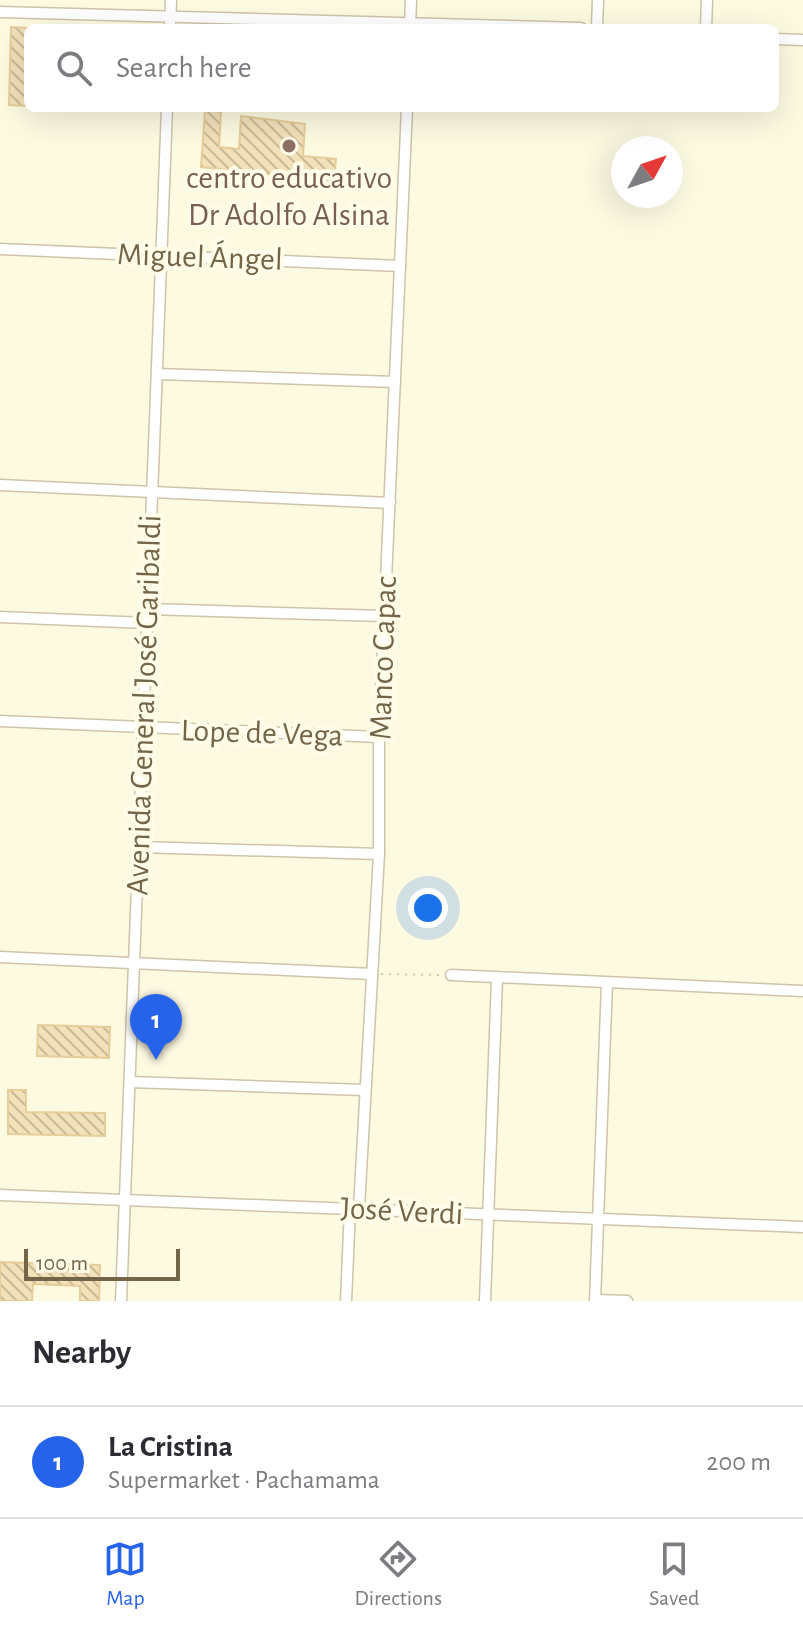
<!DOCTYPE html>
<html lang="en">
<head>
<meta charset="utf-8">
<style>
  body { margin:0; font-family:"Alegreya Sans",sans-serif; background:#f7f7f7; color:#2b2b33 }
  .compass { position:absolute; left:611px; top:136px; width:72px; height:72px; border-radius:50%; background:#fff; box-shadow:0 8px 32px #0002; rotate:50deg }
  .scale { position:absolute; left:24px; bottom:20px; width:156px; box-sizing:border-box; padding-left:8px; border:4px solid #756548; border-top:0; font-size:22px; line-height:28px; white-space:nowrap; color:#756548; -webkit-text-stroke:6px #fffde9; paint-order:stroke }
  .you { position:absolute; left:428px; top:908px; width:28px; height:28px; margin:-20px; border:6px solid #fff; border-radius:50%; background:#1a73e8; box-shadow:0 0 0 12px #1a73e833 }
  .badge { display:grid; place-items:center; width:52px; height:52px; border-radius:50%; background:#2563eb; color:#fff; font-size:26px; font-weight:700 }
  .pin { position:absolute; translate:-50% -66px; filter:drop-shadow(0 2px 4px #0008) }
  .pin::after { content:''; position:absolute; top:42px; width:28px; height:24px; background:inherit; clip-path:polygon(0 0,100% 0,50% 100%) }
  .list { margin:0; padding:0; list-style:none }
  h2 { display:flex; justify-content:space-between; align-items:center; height:104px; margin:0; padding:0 32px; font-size:34px }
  h2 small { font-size:26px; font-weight:400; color:#7c7c81 }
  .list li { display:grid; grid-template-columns:52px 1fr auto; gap:24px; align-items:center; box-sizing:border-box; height:112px; padding:0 32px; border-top:2px solid #e1e1e2 }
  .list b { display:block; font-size:30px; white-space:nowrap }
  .list p { margin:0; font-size:26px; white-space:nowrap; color:#7c7c81 }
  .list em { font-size:26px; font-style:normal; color:#7c7c81 }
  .icon { flex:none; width:44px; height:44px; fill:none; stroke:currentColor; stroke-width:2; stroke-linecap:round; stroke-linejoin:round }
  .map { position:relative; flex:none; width:803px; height:1301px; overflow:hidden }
  .search { position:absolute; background:#fff; box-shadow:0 8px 32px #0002; left:24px; right:24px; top:24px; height:88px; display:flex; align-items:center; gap:20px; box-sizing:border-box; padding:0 28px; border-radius:12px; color:#7c7c81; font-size:30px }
  .sheet { height:216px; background:#fff }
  nav { display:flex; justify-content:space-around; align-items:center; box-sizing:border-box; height:112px; border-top:2px solid #e1e1e2; background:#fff; font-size:22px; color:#7c7c81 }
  nav a { display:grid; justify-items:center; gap:4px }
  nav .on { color:#2563eb }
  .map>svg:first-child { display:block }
  .building { fill:url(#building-back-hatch); stroke:#e6cd99; stroke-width:2 }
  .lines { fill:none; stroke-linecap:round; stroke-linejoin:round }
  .minor-casing { stroke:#cec4a9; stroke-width:13 }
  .path { stroke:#d7c59c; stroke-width:2; stroke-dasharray:2 6; stroke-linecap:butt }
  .minor { stroke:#fff; stroke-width:10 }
  .education-dot { fill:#8d6e63; stroke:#fffde9; stroke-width:3 }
  .labels { text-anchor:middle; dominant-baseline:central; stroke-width:8; stroke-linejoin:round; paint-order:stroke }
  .education-label { font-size:32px; fill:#785e54; stroke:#fffde9 }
  .street-label { font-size:32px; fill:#756548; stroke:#fffde9 }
</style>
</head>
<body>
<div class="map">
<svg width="803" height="1301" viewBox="0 0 803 1301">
  <defs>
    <pattern id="building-back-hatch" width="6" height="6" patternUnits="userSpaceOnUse" patternTransform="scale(2)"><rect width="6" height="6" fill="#f3e1b9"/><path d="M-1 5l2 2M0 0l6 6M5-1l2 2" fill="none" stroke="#c9ba98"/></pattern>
  </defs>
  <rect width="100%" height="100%" fill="#fdfae2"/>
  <g class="building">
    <path d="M11,27L28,28L26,106L9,105Z"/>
    <path d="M205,110L221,112L219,147L239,149L241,116L305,124L303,156L336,159L334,181L201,167Z"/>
    <path d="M38,1025L110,1027L109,1058L37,1056Z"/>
    <path d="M8,1090H26V1112L105,1113V1136L8,1134Z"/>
    <path d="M0,1262L100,1265L99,1301H80V1286L33,1284L32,1301H0Z"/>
  </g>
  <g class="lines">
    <g class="minor-casing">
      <g id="minor">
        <path d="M0,12L581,28"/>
        <path d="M170,28L171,0"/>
        <path d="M410,28L411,0"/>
        <path d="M597,28L598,0"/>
        <path d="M706,28L707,0"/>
        <path d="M775,39L803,40"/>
        <path d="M0,249L400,266"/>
        <path d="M157,374L395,382"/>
        <path d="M0,485L390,503"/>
        <path d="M148,609L385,616"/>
        <path d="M0,617L147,623"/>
        <path d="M0,721L379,737"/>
        <path d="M139,847L379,854"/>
        <path d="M0,957L372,974"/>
        <path d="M451,975L803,991"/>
        <path d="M130,1082L364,1090"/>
        <path d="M0,1195L803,1227"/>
        <path d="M359,1208L379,854V737L407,108"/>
        <path d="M595,1300L627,1301"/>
        <path d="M121,1301L167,108"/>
        <path d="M346,1301L350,1208"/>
        <path d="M485,1301L497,979"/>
        <path d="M595,1301L607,983"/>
      </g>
    </g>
    <path class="path" d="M381,974L439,975"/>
    <use href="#minor" class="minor"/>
  </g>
  <circle class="education-dot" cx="289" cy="146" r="8"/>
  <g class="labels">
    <g class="education-label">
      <text x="289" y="178">centro educativo<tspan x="289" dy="37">Dr Adolfo Alsina</tspan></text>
    </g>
    <g class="street-label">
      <text transform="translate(200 257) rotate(2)">Miguel Ángel</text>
      <text transform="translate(383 658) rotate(-88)">Manco Capac</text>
      <text transform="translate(144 705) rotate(-88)">Avenida General José Garibaldi</text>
      <text transform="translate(262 733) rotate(2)">Lope de Vega</text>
      <text transform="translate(402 1211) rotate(3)">José Verdi</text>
    </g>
  </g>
</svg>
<svg class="compass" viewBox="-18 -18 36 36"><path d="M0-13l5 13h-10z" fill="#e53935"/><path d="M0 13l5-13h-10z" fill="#7c7c81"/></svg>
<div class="scale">100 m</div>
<div class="you"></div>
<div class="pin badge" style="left:156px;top:1060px">1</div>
<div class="search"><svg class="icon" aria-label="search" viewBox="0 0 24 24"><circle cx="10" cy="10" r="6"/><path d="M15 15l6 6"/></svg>Search here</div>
</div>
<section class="sheet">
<h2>Nearby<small></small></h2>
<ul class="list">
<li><span class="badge">1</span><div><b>La Cristina</b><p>Supermarket · Pachamama</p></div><em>200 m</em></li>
</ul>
</section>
<nav>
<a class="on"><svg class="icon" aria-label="map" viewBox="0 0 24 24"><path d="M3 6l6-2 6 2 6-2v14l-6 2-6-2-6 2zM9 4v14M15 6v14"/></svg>Map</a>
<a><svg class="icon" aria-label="directions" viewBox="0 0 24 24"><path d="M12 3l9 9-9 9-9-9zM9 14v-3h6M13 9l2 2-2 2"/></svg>Directions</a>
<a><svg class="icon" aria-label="saved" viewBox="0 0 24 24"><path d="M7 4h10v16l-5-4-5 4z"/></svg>Saved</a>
</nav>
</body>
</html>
